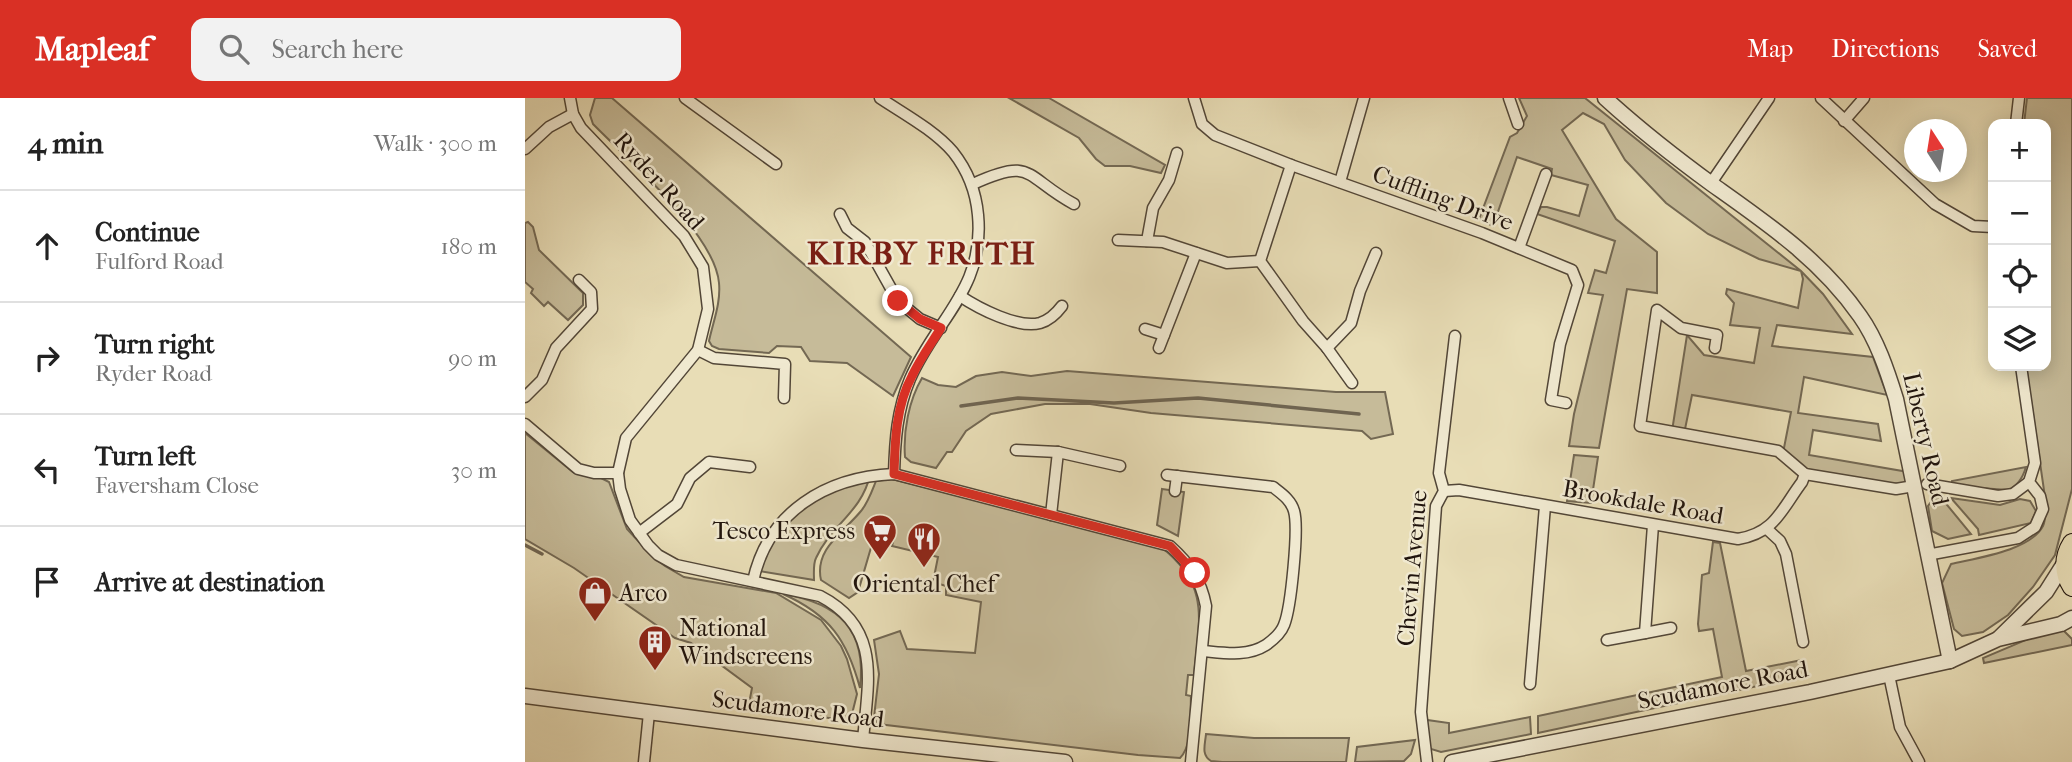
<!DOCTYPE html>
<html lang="en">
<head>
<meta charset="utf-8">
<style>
  body { margin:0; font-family:"IM FELL French Canon",serif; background:#f2f2f2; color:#222 }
  .controls { position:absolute; right:21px; top:21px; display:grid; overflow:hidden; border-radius:14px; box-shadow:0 4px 18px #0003 }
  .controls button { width:63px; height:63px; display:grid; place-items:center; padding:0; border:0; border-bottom:2px solid #e0e0e0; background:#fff; color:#222; font:35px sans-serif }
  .compass { position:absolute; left:1379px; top:21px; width:63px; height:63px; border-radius:50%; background:#fff; box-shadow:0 4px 18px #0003; rotate:348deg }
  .stop { position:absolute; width:21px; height:21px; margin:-16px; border:5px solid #d93025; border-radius:50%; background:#fff }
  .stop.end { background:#d93025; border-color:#fff; box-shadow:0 2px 7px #0008 }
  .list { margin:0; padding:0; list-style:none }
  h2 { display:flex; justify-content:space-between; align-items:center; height:91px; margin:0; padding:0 28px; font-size:30px }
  h2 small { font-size:23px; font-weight:400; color:#767676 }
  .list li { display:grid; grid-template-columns:46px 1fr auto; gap:21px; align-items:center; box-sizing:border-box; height:112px; padding:0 28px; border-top:2px solid #e0e0e0 }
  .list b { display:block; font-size:26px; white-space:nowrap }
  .list p { margin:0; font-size:23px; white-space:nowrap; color:#767676 }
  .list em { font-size:23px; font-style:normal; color:#767676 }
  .icon { flex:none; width:38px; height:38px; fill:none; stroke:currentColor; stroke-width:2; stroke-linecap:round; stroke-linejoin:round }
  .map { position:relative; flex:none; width:1547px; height:664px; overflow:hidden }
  header { display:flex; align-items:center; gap:42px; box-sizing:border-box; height:98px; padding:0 35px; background:#d93025; color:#fff }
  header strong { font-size:33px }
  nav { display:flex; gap:38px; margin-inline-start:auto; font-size:24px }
  .search { width:490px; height:63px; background:#f2f2f2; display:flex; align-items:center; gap:18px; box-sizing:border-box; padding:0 24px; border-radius:14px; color:#767676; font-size:26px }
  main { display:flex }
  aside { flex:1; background:#fff }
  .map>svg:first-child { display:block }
  .green { fill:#c6bb99; stroke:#736853; stroke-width:2 }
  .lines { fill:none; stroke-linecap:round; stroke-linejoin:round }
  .stream { stroke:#6f6450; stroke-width:3.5 }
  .minor-casing { stroke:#524637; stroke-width:13 }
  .tertiary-casing { stroke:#524637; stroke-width:17 }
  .trunk-casing { stroke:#20140d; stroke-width:20 }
  .minor { stroke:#f0e9d0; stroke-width:10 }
  .tertiary { stroke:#f0e9d0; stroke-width:14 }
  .trunk { stroke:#e8ddb6; stroke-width:18 }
  .route { stroke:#d93025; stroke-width:9 }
  .labels { text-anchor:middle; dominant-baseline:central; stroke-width:5; stroke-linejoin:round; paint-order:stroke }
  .street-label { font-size:24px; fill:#20140d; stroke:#f0e9d0 }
  .poi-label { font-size:24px; fill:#20140d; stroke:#f0e9d0; text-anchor:start }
  .district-label { font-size:32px; font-weight:bold; letter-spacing:2px; fill:#7a1f14; stroke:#f0e9d0 }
</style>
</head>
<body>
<header>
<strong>Mapleaf</strong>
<div class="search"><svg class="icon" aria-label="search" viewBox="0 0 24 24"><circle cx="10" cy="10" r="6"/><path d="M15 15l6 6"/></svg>Search here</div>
<nav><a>Map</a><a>Directions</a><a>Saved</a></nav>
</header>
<main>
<aside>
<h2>4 min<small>Walk · 300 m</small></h2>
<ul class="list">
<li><svg class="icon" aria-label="ahead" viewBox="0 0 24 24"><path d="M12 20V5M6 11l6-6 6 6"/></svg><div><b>Continue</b><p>Fulford Road</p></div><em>180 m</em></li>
<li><svg class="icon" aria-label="right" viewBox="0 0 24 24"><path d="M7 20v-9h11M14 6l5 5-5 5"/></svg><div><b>Turn right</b><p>Ryder Road</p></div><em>90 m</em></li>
<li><svg class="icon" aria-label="left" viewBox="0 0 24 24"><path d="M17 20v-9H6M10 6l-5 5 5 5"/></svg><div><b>Turn left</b><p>Faversham Close</p></div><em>30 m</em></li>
<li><svg class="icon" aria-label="arrive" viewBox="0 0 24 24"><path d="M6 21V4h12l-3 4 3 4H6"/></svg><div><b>Arrive at destination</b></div></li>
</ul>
</aside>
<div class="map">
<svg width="1547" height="664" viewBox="0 0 1547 664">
  <rect width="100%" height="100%" fill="#e8ddb6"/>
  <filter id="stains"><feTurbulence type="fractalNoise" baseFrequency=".00286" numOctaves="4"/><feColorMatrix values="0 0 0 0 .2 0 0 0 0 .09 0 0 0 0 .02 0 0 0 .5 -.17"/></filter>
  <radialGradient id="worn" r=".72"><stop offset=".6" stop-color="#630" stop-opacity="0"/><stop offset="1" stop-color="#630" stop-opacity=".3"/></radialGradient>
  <g class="green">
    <path d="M70,0H87L386,259L368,298L322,265L285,263L276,249L252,248L244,255L194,251L187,248L184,243C188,224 196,205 194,185C190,136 103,62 68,26L65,17Z"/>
    <path d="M484,0H524L640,67L636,75L605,68H580L571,61L554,40Z"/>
    <path d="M994,0H1060L1276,173L1298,196L1327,236L1252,227L1247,248L1348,259L1362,297L1279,279L1273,315L1353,326L1356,343L1288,332L1284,357L1383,374L1389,388L1280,376L1258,355L1266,314L1167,297L1159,336L1147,333L1162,237L1179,257L1229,265L1235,230L1205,227L1209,205L1201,196L1202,191L1273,210L1278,181L1276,173L1234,161L1183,136L1141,105L1100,62L1079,26L1058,15L1037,32L1091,121L1132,154V195L1102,191L1074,350L1044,348L1049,316L1078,197L1063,195L1070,172L1081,175L1090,143L1012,116L1016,109H1022L1054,118L1063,87L1026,77L1027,71L992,59L968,128L954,121L985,39L992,35L1002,18Z"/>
    <path d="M1502,0H1547V391L1530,457L1508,489L1483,517L1458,534L1437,538L1429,531L1417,485L1426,466C1451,460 1505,453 1518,428C1521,422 1520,412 1521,406L1501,268H1521V26H1499Z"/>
    <path d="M3,124L8,129L14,152L58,195V207L43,222L23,204L19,208L6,195L8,191L0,184V125Z"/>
    <path d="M542,273L811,294H860L868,336L846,341L837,333L626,315L565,306H520L466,316L441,333L427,354H422L411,370L386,364L380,359C378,333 384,302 397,280L413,287L431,289L451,278L477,274L506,278Z"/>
    <path d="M0,335L48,374L76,380L84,384L102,431L126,457L140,468L159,479L251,495L296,522L316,548L322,561L332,596L326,620L322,622L223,611L227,590L166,545L150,540L49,470L0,441Z"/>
    <path d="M1049,357L1073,359L1066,405L1042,403Z"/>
    <path d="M1501,369C1498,379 1493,388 1483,392L1427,388V383Z"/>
    <path d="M345,377C337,414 305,428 291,460C288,466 289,475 289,482L234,473L246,438L281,402Z"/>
    <path d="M367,381L636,449C686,488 674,522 669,577H663L661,597L666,598C665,616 668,647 655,660L613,657L353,626L349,619L354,576L349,542L375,533L382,551L450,555L456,504L421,497V488L408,484L413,459L367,448L369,440L350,436L333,494L324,500L296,482C289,451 319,434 336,413C343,405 347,393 351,383Z"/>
    <path d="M637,391L659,394L653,438L632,427Z"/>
    <path d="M1426,400L1475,407L1495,401L1505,403L1511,413L1506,425L1454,437L1453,431Z"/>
    <path d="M1408,401L1418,402L1446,436L1423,441L1407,433L1403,408Z"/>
    <path d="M1188,444L1195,445L1221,573L1277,562L1280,578L1013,635V618L1197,579L1188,531L1174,533L1173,526L1177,477L1184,475Z"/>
    <path d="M258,496C314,505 342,532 335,590C322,542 305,517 258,496Z"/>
    <path d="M1534,528L1547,541V547L1459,565L1458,560Z"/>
    <path d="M1005,619L1006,636L916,654L906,651L902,645V622L924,625V635Z"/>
    <path d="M681,636L729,640H824L821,664H697L686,663C676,657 680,647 681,636Z"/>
    <path d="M890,642L886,656L879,663L830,664L832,649Z"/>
  </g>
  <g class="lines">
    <g class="stream">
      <path d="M436,308L493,300L589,305L673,300L834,316"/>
      <path d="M0,447L17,456"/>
    </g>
    <g class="minor-casing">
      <g id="minor">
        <path d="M45,0L48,16L56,30L159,138L178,169L183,211L173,252L101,340L93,375L95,391L105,422L123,447L133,457L151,467L295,498C357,530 343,584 338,642"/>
        <path d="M160,0L251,66"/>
        <path d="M355,0C379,16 409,32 428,54C443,73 451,94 453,117C460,191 411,221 385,281C372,312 370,342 369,376"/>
        <path d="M669,0L677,26L690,37L766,67L957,135L1047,172L1053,187L1035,246L1026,302L1041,305"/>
        <path d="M984,0L993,26"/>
        <path d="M1296,0L1410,106L1448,128L1468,129"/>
        <path d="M1319,23L1339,0"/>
        <path d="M1491,26L1494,0"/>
        <path d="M0,51L24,29L48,16"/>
        <path d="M766,67L735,163L778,223L802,250L827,285"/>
        <path d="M815,84L839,0"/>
        <path d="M1186,85L1244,0"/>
        <path d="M448,86C509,58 499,79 549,106"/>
        <path d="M315,116L322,130L340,144L373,203L395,221L416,230"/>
        <path d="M593,142L638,144L702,165L735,163"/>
        <path d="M622,143L628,110L644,82L652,55"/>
        <path d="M994,150L1021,76"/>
        <path d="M435,198C453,210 493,231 515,225C525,222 531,216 537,208"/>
        <path d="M620,231L639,237"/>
        <path d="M634,250L671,155"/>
        <path d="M802,250L826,225L835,193L851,155"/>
        <path d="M1190,250L1192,237L1156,230L1132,212L1115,328L1253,353L1280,376L1371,391L1389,388"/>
        <path d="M173,252L189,260L260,266L259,300"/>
        <path d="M0,299L17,282L31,250L67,211L66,194L54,182"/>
        <path d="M0,326L53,371L69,375H93"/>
        <path d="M491,352L533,354L595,368"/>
        <path d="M642,377L748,389C757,396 766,402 769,413C774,430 766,510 759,527C756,535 748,542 741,547C722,559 700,555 678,553"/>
        <path d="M1402,386L1473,398L1488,396L1504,384"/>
        <path d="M650,393L652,378"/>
        <path d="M919,393L934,392L1213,441C1250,435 1256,412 1277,384L1280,376"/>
        <path d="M526,417L533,354"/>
        <path d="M1242,431L1255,443L1261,456L1278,544"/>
        <path d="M114,435L152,406L165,380L184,364L225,369"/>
        <path d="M1402,457L1493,440L1510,429L1518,411L1515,398L1504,384L1510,365L1496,268"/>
        <path d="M228,483C243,414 301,379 369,376L645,448C665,466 676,482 681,508L666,664"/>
        <path d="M1120,535L1146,530"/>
        <path d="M1082,542L1120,535L1128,427"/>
        <path d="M1364,577L1375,629L1394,664"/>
        <path d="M1005,586L1020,408"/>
        <path d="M119,664L124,615"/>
        <path d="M902,664L896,614L911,408L919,393L914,375L930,238"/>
      </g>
    </g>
    <g class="tertiary-casing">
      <g id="tertiary">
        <path d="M1080,0C1114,31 1151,60 1188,87C1243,126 1296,162 1335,218C1352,242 1362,272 1371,301L1425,563"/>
        <path d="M1474,540L1521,494L1540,464"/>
        <path d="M0,598L338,642L540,664"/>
        <path d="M927,664L1285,594L1425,563L1473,541L1536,526L1547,520"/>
      </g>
    </g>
    <g class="trunk-casing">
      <path id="trunk" d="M1547,445C1538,459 1538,475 1547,489"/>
    </g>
    <use href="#minor" class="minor"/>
    <use href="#tertiary" class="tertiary"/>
    <use href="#trunk" class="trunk"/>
  </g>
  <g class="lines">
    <path class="route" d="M373,203L395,221L416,230C406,246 395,261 387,278C371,308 370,342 369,376L645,448L670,475"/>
  </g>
  <defs>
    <g id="supermarket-pin" transform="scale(1.75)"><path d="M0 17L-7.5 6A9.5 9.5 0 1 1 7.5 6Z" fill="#8f2418" stroke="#f0e9d0"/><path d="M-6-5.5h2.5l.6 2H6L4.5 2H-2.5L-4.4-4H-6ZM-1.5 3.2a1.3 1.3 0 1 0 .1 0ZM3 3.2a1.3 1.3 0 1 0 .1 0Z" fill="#fff"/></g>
    <g id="restaurant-pin" transform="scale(1.75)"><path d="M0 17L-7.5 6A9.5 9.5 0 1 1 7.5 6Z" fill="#8f2418" stroke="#f0e9d0"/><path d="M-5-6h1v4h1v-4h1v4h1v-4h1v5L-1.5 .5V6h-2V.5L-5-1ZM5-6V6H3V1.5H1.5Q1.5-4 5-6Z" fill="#fff"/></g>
    <g id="shop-pin" transform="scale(1.75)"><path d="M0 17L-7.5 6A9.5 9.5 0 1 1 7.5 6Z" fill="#8f2418" stroke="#f0e9d0"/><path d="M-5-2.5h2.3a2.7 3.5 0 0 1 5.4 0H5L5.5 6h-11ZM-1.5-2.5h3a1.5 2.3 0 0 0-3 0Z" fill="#fff"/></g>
    <g id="building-pin" transform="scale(1.75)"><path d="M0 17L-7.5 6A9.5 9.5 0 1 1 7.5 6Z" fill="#8f2418" stroke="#f0e9d0"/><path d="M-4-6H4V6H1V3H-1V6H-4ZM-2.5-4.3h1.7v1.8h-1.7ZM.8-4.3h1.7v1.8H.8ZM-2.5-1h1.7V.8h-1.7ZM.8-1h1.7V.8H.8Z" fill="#fff"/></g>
  </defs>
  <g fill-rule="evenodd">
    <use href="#supermarket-pin" x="355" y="433"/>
    <use href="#restaurant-pin" x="399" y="441"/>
    <use href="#shop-pin" x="70" y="495"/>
    <use href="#building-pin" x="130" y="544"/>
  </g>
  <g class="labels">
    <g class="street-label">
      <text transform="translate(134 83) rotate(48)">Ryder Road</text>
      <text transform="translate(918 100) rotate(20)">Cuffling Drive</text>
      <text transform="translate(1401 341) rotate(77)">Liberty Road</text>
      <text transform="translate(1118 404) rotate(10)">Brookdale Road</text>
      <text transform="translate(887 470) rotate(-85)">Chevin Avenue</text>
      <text transform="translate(1198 587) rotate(-11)">Scudamore Road</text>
      <text transform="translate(273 611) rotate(7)">Scudamore Road</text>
    </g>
    <g class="poi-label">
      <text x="330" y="433" text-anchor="end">Tesco Express</text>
      <text x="399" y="486" text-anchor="middle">Oriental Chef</text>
      <text x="94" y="495">Arco</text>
      <text x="154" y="530">National<tspan x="154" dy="28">Windscreens</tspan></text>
    </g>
    <g class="district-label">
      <text x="397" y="155">KIRBY FRITH</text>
    </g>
  </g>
  <rect width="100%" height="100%" filter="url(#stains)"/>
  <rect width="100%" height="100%" fill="url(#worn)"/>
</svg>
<div class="controls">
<button>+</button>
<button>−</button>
<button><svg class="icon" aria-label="locate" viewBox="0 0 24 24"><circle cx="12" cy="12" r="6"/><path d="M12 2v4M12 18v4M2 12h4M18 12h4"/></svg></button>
<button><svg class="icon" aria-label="layers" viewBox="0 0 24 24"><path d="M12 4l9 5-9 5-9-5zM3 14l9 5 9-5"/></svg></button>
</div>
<svg class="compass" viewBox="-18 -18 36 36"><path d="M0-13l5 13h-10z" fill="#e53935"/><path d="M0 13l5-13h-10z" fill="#767676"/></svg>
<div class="stop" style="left:670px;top:475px"></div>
<div class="stop end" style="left:373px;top:203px"></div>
</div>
</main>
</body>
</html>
